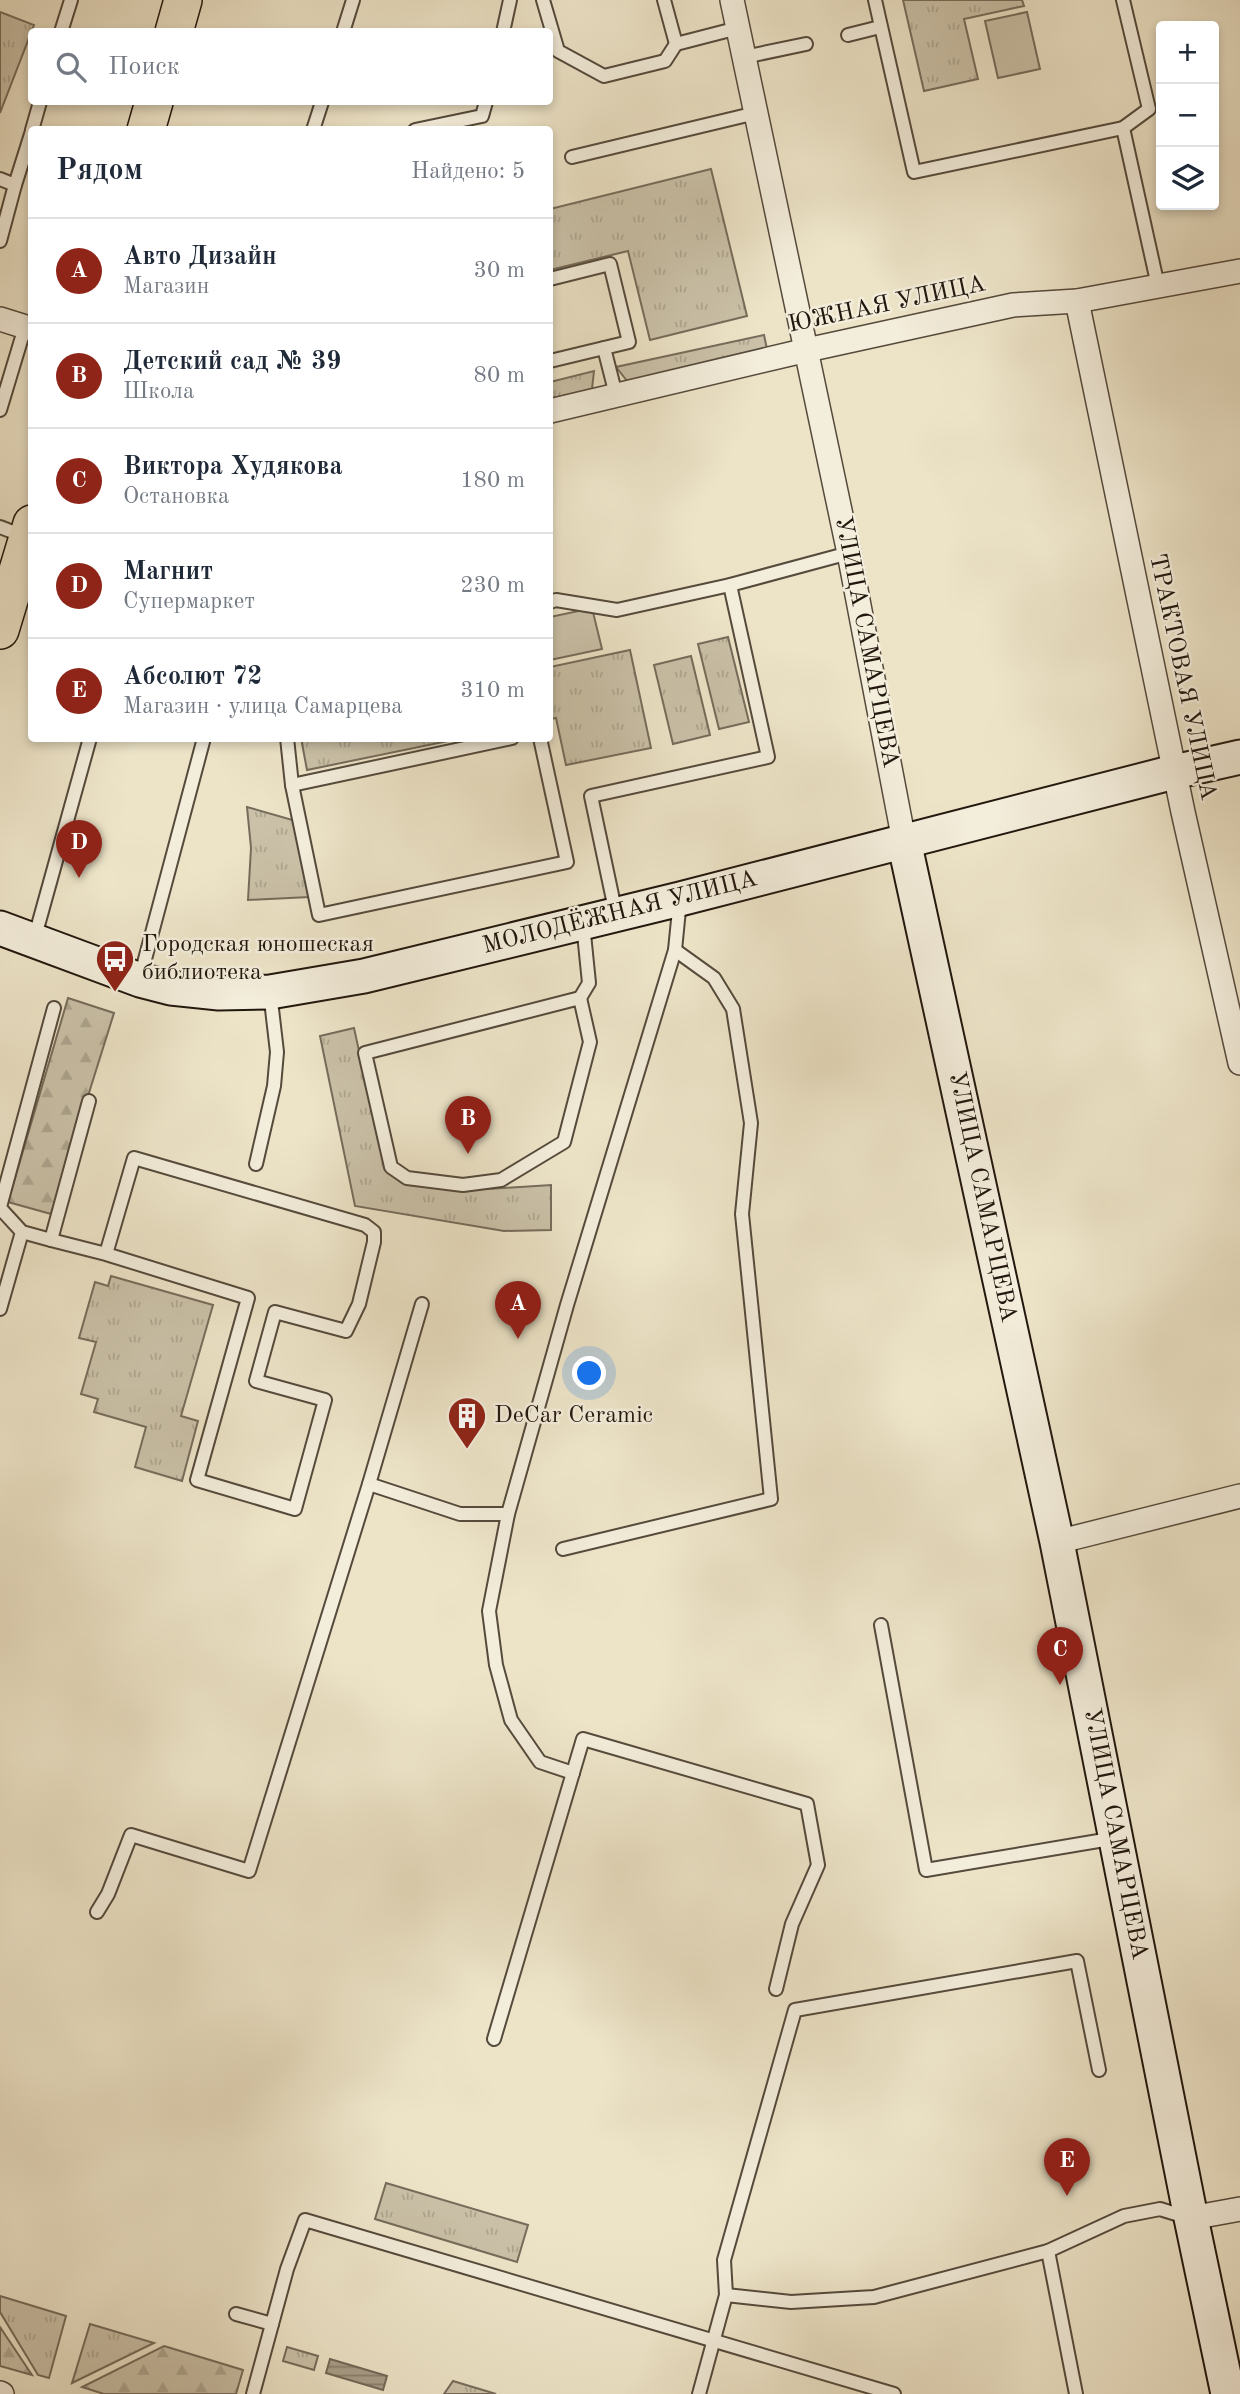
<!DOCTYPE html>
<html lang="ru">
<head>
<meta charset="utf-8">
<style>
  body { margin:0; font-family:"Old Standard TT",serif; background:#f2f2f3; color:#1f2937 }
  .controls { position:absolute; right:21px; top:21px; display:grid; overflow:hidden; border-radius:7px; box-shadow:0 4px 10px #0003 }
  .controls button { width:63px; height:63px; display:grid; place-items:center; padding:0; border:0; border-bottom:2px solid #e0e1e3; background:#fff; color:#1f2937; font:35px sans-serif }
  .you { position:absolute; left:590px; top:1374px; width:24px; height:24px; margin:-18px; border:5px solid #fff; border-radius:50%; background:#1a73e8; box-shadow:0 0 0 10px #1a73e833 }
  .badge { display:grid; place-items:center; width:46px; height:46px; border-radius:50%; background:#8f2418; color:#fff; font-size:23px; font-weight:700 }
  .pin { position:absolute; translate:-50% -58px; filter:drop-shadow(0 2px 4px #0008) }
  .pin::after { content:''; position:absolute; top:37px; width:24px; height:21px; background:inherit; clip-path:polygon(0 0,100% 0,50% 100%) }
  .list { margin:0; padding:0; list-style:none }
  h2 { display:flex; justify-content:space-between; align-items:center; height:91px; margin:0; padding:0 28px; font-size:30px }
  h2 small { font-size:23px; font-weight:400; color:#747a83 }
  .list li { display:grid; grid-template-columns:46px 1fr auto; gap:21px; align-items:center; box-sizing:border-box; height:105px; padding:0 28px; border-top:2px solid #e0e1e3 }
  .list b { display:block; font-size:26px; white-space:nowrap }
  .list p { margin:0; font-size:23px; white-space:nowrap; color:#747a83 }
  .list em { font-size:23px; font-style:normal; color:#747a83 }
  .icon { flex:none; width:38px; height:38px; fill:none; stroke:currentColor; stroke-width:2; stroke-linecap:round; stroke-linejoin:round }
  .map { position:relative; flex:none; width:1240px; height:2394px; overflow:hidden }
  .search { position:absolute; background:#fff; box-shadow:0 4px 10px #0003; left:28px; top:28px; width:525px; height:77px; display:flex; align-items:center; gap:18px; box-sizing:border-box; padding:0 24px; border-radius:7px; color:#747a83; font-size:26px }
  .panel { position:absolute; background:#fff; box-shadow:0 4px 10px #0003; left:28px; top:126px; width:525px; height:616px; border-radius:7px }
  .map>svg:first-child { display:block }
  .grass { fill:url(#grass-tufts); stroke:#766c5b; stroke-width:2 }
  .forest { fill:url(#forest-firs); stroke:#766c5b; stroke-width:2 }
  .garden { fill:#cac1a8; stroke:#766c5b; stroke-width:2 }
  .water { fill:url(#water-rules); stroke:#726858; stroke-width:2 }
  .lines { fill:none; stroke-linecap:round; stroke-linejoin:round }
  .lane-casing { stroke:#554a3c; stroke-width:16 }
  .street-casing { stroke:#554a3c; stroke-width:26 }
  .secondary-casing { stroke:#22170e; stroke-width:37 }
  .primary-casing { stroke:#22170e; stroke-width:40 }
  .lane { stroke:#f3eddb; stroke-width:12 }
  .street { stroke:#f3eddb; stroke-width:23 }
  .secondary { stroke:#f3eddb; stroke-width:33 }
  .primary { stroke:#ede4c8; stroke-width:37 }
  .labels { text-anchor:middle; dominant-baseline:central; stroke-width:5; stroke-linejoin:round; paint-order:stroke }
  .street-label { font-size:24px; fill:#22170e; stroke:#f3eddb }
  .poi-label { font-size:24px; fill:#22170e; stroke:#f3eddb; text-anchor:start }
</style>
</head>
<body>
<div class="map">
<svg width="1240" height="2394" viewBox="0 0 1240 2394">
  <defs>
    <pattern id="grass-tufts" width="24" height="20" patternUnits="userSpaceOnUse" patternTransform="scale(1.75)"><rect width="24" height="20" fill="#cac1a8"/><path d="M3 7l-1-3M5 7V3M7 7l1-3M15 17l-1-3M17 17v-4M19 17l1-3" fill="none" stroke="#ada58f"/></pattern>
    <pattern id="forest-firs" width="22" height="20" patternUnits="userSpaceOnUse" patternTransform="scale(1.75)"><rect width="22" height="20" fill="#cac1a8"/><path d="M5 1l3.5 6h-7zM16 11l3.5 6h-7z" fill="#ada58f"/></pattern>
    <pattern id="water-rules" width="6" height="5" patternUnits="userSpaceOnUse" patternTransform="scale(1.75)"><rect width="6" height="5" fill="#a89e89"/><path d="M0 2.5h6" fill="none" stroke="#88806e"/></pattern>
  </defs>
  <rect width="100%" height="100%" fill="#ede4c8"/>
  <filter id="stains"><feTurbulence type="fractalNoise" baseFrequency=".00286" numOctaves="4"/><feColorMatrix values="0 0 0 0 .2 0 0 0 0 .09 0 0 0 0 .02 0 0 0 .5 -.17"/></filter>
  <radialGradient id="worn" r=".72"><stop offset=".6" stop-color="#630" stop-opacity="0"/><stop offset="1" stop-color="#630" stop-opacity=".3"/></radialGradient>
  <g class="grass">
    <path d="M903,0H1022L1024,6L964,19L978,79L924,91Z"/>
    <path d="M0,12L34,25L0,113Z"/>
    <path d="M711,169L747,316L650,340L628,251L550,270V209Z"/>
    <path d="M764,335L767,349L627,381L616,367Z"/>
    <path d="M594,371L592,389L550,399V382Z"/>
    <path d="M728,637L749,722L719,729L698,644Z"/>
    <path d="M630,650L651,748L566,765L556,718L550,719V667Z"/>
    <path d="M691,656L710,735L673,744L654,665Z"/>
    <path d="M301,738H458V739L307,770Z"/>
    <path d="M247,807L296,821L309,897L248,900L251,848Z"/>
    <path d="M354,1028L385,1170L402,1183L457,1191L551,1185V1230L504,1231L355,1206L320,1036Z"/>
    <path d="M111,1276L213,1305L181,1416L198,1421L182,1481L135,1467L146,1427L94,1412L98,1399L81,1394L96,1342L79,1338L95,1282L108,1286Z"/>
    <path d="M386,2183L528,2225L517,2262L375,2219Z"/>
    <path d="M0,2296L66,2316L49,2378L38,2375L0,2312Z"/>
    <path d="M90,2324L154,2343L72,2383Z"/>
    <path d="M287,2347L318,2356L314,2370L283,2361Z"/>
    <path d="M453,2381L496,2394H444Z"/>
  </g>
  <g class="forest">
    <path d="M68,998L114,1013L51,1214L8,1202Z"/>
    <path d="M0,2327L32,2375L0,2366Z"/>
    <path d="M164,2346L243,2370L236,2394H104L82,2387Z"/>
  </g>
  <g class="garden">
    <path d="M1027,12L1040,69L998,78L985,21Z"/>
    <path d="M583,610L593,612L602,649L550,660V617Z"/>
  </g>
  <path class="water" d="M330,2359L387,2376L383,2390L326,2373Z"/>
  <g class="lines">
    <g class="lane-casing">
      <g id="lane">
        <path d="M543,0L558,51L604,76L665,61L676,44L738,28"/>
        <path d="M664,0L676,44"/>
        <path d="M875,0L914,172L1123,128L1158,286"/>
        <path d="M1123,0L1149,109L1123,128"/>
        <path d="M61,32L71,0"/>
        <path d="M343,32L353,0"/>
        <path d="M503,32L510,0"/>
        <path d="M848,35L880,27"/>
        <path d="M744,57L806,44"/>
        <path d="M32,130L40,102"/>
        <path d="M313,130L322,102"/>
        <path d="M415,130L482,116L486,102"/>
        <path d="M572,157L756,113"/>
        <path d="M0,179L15,185L0,241"/>
        <path d="M15,185L32,131"/>
        <path d="M550,279L610,264L629,342L604,348L616,395"/>
        <path d="M550,361L604,348"/>
        <path d="M0,410L25,327"/>
        <path d="M0,527L26,537"/>
        <path d="M550,602L556,600L617,610L730,585L849,553"/>
        <path d="M287,738L292,785L319,915L567,862L540,738"/>
        <path d="M292,785L512,738"/>
        <path d="M616,914L591,796L768,757L730,585"/>
        <path d="M34,940L90,738"/>
        <path d="M140,978L204,738"/>
        <path d="M580,998L590,1042L564,1142L501,1180L463,1185L407,1178L391,1167L365,1053Z"/>
        <path d="M580,998L589,983L583,924"/>
        <path d="M256,1164L274,1086L277,1052L270,992"/>
        <path d="M0,1207L54,1008"/>
        <path d="M0,1208L22,1232L51,1240L89,1101"/>
        <path d="M51,1240L106,1254L248,1298L197,1480L295,1509L325,1400L256,1381L275,1312L346,1331L359,1304L374,1242V1232L365,1225L134,1158L106,1254"/>
        <path d="M0,1309L22,1232"/>
        <path d="M369,1484L422,1304"/>
        <path d="M563,1549L771,1499L742,1214L751,1123L733,1009L714,978L675,950"/>
        <path d="M881,1625L926,1870L1116,1838"/>
        <path d="M573,1773L540,1762L511,1720L496,1665L489,1611L508,1514L567,1305L675,950L680,900"/>
        <path d="M97,1912L108,1894L131,1835L249,1871L369,1484L460,1514H508"/>
        <path d="M494,2039L583,1739L807,1804L818,1865L792,1924L776,1989"/>
        <path d="M1048,2251L1076,2394"/>
        <path d="M726,2295L791,2302L874,2297L1048,2251L1124,2216L1160,2209L1189,2218"/>
        <path d="M236,2314L272,2324"/>
        <path d="M253,2394L287,2269L305,2220L894,2394"/>
        <path d="M699,2394L726,2295L724,2260L795,2010L1077,1961L1099,2070"/>
      </g>
    </g>
    <g class="street-casing">
      <g id="street">
        <path d="M732,0L849,553L904,841"/>
        <path d="M1077,301L1183,812L1240,1063"/>
        <path d="M0,319L32,329"/>
        <path d="M550,411L807,350L1013,305L1077,301L1240,271"/>
        <path d="M1057,1542L1240,1496"/>
        <path d="M1191,2218L1240,2209"/>
        <path d="M0,2393L2,2394"/>
      </g>
    </g>
    <g class="secondary-casing">
      <g id="secondary">
        <path d="M904,841L1057,1542L1191,2218L1228,2394"/>
        <path d="M0,928L140,980L171,988L219,993L270,992L364,976L680,899L1174,772L1240,757"/>
      </g>
    </g>
    <g class="primary-casing">
      <g id="primary">
        <path d="M174,32L183,0"/>
        <path d="M146,130L154,102"/>
        <path d="M0,630L32,524"/>
      </g>
    </g>
    <use href="#lane" class="lane"/>
    <use href="#street" class="street"/>
    <use href="#secondary" class="secondary"/>
    <use href="#primary" class="primary"/>
  </g>
  <defs>
    <g id="bus-pin" transform="scale(2.0125)"><path d="M0 17L-7.5 6A9.5 9.5 0 1 1 7.5 6Z" fill="#8f2418" stroke="#f3eddb"/><path d="M-5-6H5V4H4V6H2V4H-2V6H-4V4H-5ZM-3.5-4V0h7V-4ZM-3.5 1.2v1.5H-2V1.2ZM2 1.2v1.5H3.5V1.2Z" fill="#fff"/></g>
    <g id="building-pin" transform="scale(2.0125)"><path d="M0 17L-7.5 6A9.5 9.5 0 1 1 7.5 6Z" fill="#8f2418" stroke="#f3eddb"/><path d="M-4-6H4V6H1V3H-1V6H-4ZM-2.5-4.3h1.7v1.8h-1.7ZM.8-4.3h1.7v1.8H.8ZM-2.5-1h1.7V.8h-1.7ZM.8-1h1.7V.8H.8Z" fill="#fff"/></g>
  </defs>
  <g fill-rule="evenodd">
    <use href="#bus-pin" x="115" y="959"/>
    <use href="#building-pin" x="467" y="1416"/>
  </g>
  <g class="labels">
    <g class="street-label">
      <text transform="translate(887 305) rotate(-12)">ЮЖНАЯ УЛИЦА</text>
      <text transform="translate(866 642) rotate(79)">УЛИЦА САМАРЦЕВА</text>
      <text transform="translate(1182 677) rotate(78)">ТРАКТОВАЯ УЛИЦА</text>
      <text transform="translate(620 913) rotate(-14)">МОЛОДЁЖНАЯ УЛИЦА</text>
      <text transform="translate(982 1197) rotate(78)">УЛИЦА САМАРЦЕВА</text>
      <text transform="translate(1115 1834) rotate(79)">УЛИЦА САМАРЦЕВА</text>
    </g>
    <g class="poi-label">
      <text x="142" y="945">Городская юношеская<tspan x="142" dy="28">библиотека</tspan></text>
      <text x="494" y="1416">DeCar Ceramic</text>
    </g>
  </g>
  <rect width="100%" height="100%" filter="url(#stains)"/>
  <rect width="100%" height="100%" fill="url(#worn)"/>
</svg>
<div class="controls">
<button>+</button>
<button>−</button>
<button><svg class="icon" aria-label="layers" viewBox="0 0 24 24"><path d="M12 4l9 5-9 5-9-5zM3 14l9 5 9-5"/></svg></button>
</div>
<div class="you"></div>
<div class="pin badge" style="left:518px;top:1339px">A</div>
<div class="pin badge" style="left:468px;top:1154px">B</div>
<div class="pin badge" style="left:1060px;top:1685px">C</div>
<div class="pin badge" style="left:79px;top:878px">D</div>
<div class="pin badge" style="left:1067px;top:2196px">E</div>
<div class="search"><svg class="icon" aria-label="search" viewBox="0 0 24 24"><circle cx="10" cy="10" r="6"/><path d="M15 15l6 6"/></svg>Поиск</div>
<section class="panel">
<h2>Рядом<small>Найдено: 5</small></h2>
<ul class="list">
<li><span class="badge">A</span><div><b>Авто Дизайн</b><p>Магазин</p></div><em>30 m</em></li>
<li><span class="badge">B</span><div><b>Детский сад № 39</b><p>Школа</p></div><em>80 m</em></li>
<li><span class="badge">C</span><div><b>Виктора Худякова</b><p>Остановка</p></div><em>180 m</em></li>
<li><span class="badge">D</span><div><b>Магнит</b><p>Супермаркет</p></div><em>230 m</em></li>
<li><span class="badge">E</span><div><b>Абсолют 72</b><p>Магазин · улица Самарцева</p></div><em>310 m</em></li>
</ul>
</section>
</div>
</body>
</html>
